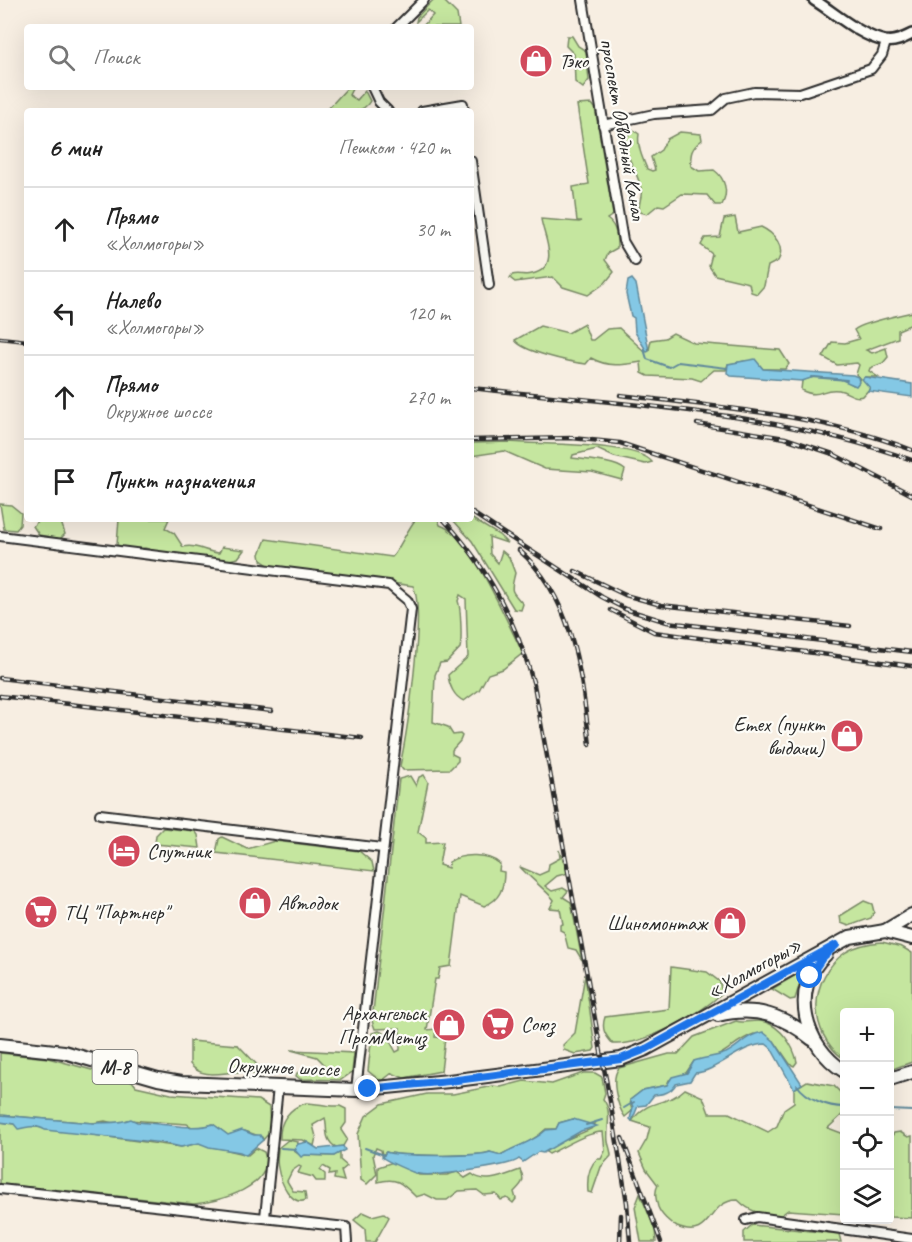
<!DOCTYPE html>
<html lang="ru">
<head>
<meta charset="utf-8">
<style>
  body { margin:0; font-family:Caveat,sans-serif; background:#f6f6f6; color:#222 }
  .controls { position:absolute; right:18px; bottom:18px; display:grid; overflow:hidden; border-radius:6px; box-shadow:0 6px 24px #0002 }
  .controls button { width:54px; height:54px; display:grid; place-items:center; padding:0; border:0; border-bottom:2px solid #e0e0e0; background:#fff; color:#222; font:30px sans-serif }
  .stop { position:absolute; width:18px; height:18px; margin:-14px; border:4px solid #1a73e8; border-radius:50%; background:#fff }
  .stop.end { background:#1a73e8; border-color:#fff; box-shadow:0 2px 6px #0008 }
  .list { margin:0; padding:0; list-style:none }
  h2 { display:flex; justify-content:space-between; align-items:center; height:78px; margin:0; padding:0 24px; font-size:26px }
  h2 small { font-size:20px; font-weight:400; color:#767676 }
  .list li { display:grid; grid-template-columns:39px 1fr auto; gap:18px; align-items:center; box-sizing:border-box; height:84px; padding:0 24px; border-top:2px solid #e0e0e0 }
  .list b { display:block; font-size:22px; white-space:nowrap }
  .list p { margin:0; font-size:20px; white-space:nowrap; color:#767676 }
  .list em { font-size:20px; font-style:normal; color:#767676 }
  .icon { flex:none; width:33px; height:33px; fill:none; stroke:currentColor; stroke-width:2; stroke-linecap:round; stroke-linejoin:round }
  .map { position:relative; flex:none; width:912px; height:1242px; overflow:hidden }
  .search { position:absolute; background:#fff; box-shadow:0 6px 24px #0002; left:24px; top:24px; width:450px; height:66px; display:flex; align-items:center; gap:15px; box-sizing:border-box; padding:0 21px; border-radius:6px; color:#767676; font-size:22px }
  .panel { position:absolute; background:#fff; box-shadow:0 6px 24px #0002; left:24px; top:108px; width:450px; height:414px; border-radius:6px }
  .map>svg:first-child { display:block }
  .green { fill:#c5e69f; stroke:#788865; stroke-width:1.5 }
  .water { fill:#84c8e5; stroke:#60899b; stroke-width:1.5 }
  .lines { fill:none; stroke-linecap:round; stroke-linejoin:round }
  .stream { stroke:#60899b; stroke-width:2 }
  .minor-casing { stroke:#2b2b2b; stroke-width:12 }
  .tertiary-casing { stroke:#2b2b2b; stroke-width:14 }
  .primary-casing { stroke:#2b2b2b; stroke-width:16 }
  .minor { stroke:#fdfcf7; stroke-width:8 }
  .tertiary { stroke:#fdfcf7; stroke-width:9 }
  .primary { stroke:#fdfcf7; stroke-width:12 }
  .rail-casing { stroke:#2b2b2b; stroke-width:4.5 }
  .rail { stroke:#fdfcf7; stroke-width:2; stroke-dasharray:7; stroke-linecap:butt }
  .route { stroke:#1a73e8; stroke-width:8 }
  .labels { text-anchor:middle; dominant-baseline:central; stroke-width:4.5; stroke-linejoin:round; paint-order:stroke }
  .shield { fill:#fdfcf7; stroke:#6a6a68; stroke-width:1.5 }
  .shield-label { font-size:20px; font-weight:bold; fill:#2b2b2b }
  .poi-label { font-size:21px; fill:#2b2b2b; stroke:#fdfcf7; text-anchor:start }
  .street-label { font-size:21px; fill:#2b2b2b; stroke:#fdfcf7 }
</style>
</head>
<body>
<div class="map">
<svg width="912" height="1242" viewBox="0 0 912 1242">
  <rect width="100%" height="100%" fill="#f7eee2"/>
  <filter id="ink" filterUnits="userSpaceOnUse"><feTurbulence type="fractalNoise" baseFrequency=".0167" numOctaves="2"/><feDisplacementMap in="SourceGraphic" scale="12" xChannelSelector="R" yChannelSelector="G"/><feConvolveMatrix kernelMatrix="1 2 1 2 8 2 1 2 1" color-interpolation-filters="sRGB"/></filter>
  <g filter="url(#ink)">
    <g class="green">
      <path d="M433,0H443L457,14L459,27H422L433,15L428,10L416,22L417,17Z"/>
      <path d="M567,36H572L578,46L586,51L589,80L583,88L575,82L574,54L566,46Z"/>
      <path d="M348,87H353L349,95L357,100L365,91L370,101C362,116 341,111 326,111Z"/>
      <path d="M592,104L595,108L613,215L607,219C617,226 617,237 617,248L608,253L605,260L614,272L605,283L588,295L563,287L553,277L515,282L510,278L512,275C519,273 525,276 532,274C562,267 543,235 541,219L579,222L582,221H577L573,187L589,184L577,105Z"/>
      <path d="M632,129L639,134C637,146 642,157 647,169L652,171L655,170L651,157L661,150L667,139L680,132L701,134L702,140C691,148 690,154 691,166L699,171L714,170C725,178 729,192 722,205H715L707,195L682,194L664,206L658,205L647,214L640,212C637,204 643,197 641,189C638,172 627,160 624,142Z"/>
      <path d="M735,217L738,232L761,227C774,233 786,247 778,261L768,266L764,286L757,294L751,292L749,283L715,275L709,266L712,254L701,245L705,238L720,237L724,219Z"/>
      <path d="M912,312V324L898,330V338L866,350L872,353L886,348L888,357L883,363L870,368L869,371L878,377H865L870,388L863,396C853,399 849,392 839,390C821,387 821,400 801,390L802,381C815,374 841,375 853,385L860,379L856,374L859,365L857,363L837,365L823,357L832,342L845,343L859,339L854,330C864,322 897,316 912,312Z"/>
      <path d="M584,324L590,340H593L607,329L619,328L644,351L649,350L651,340L665,338L673,333L694,343L780,350L789,364L785,369H763C753,355 742,363 728,364L726,370H714L701,381L692,378L648,376L642,373L641,362C623,365 609,368 591,358L586,364C570,362 523,352 515,340L540,326L568,333Z"/>
      <path d="M510,442C538,445 637,442 652,462L645,464L614,457L597,449L573,455L572,458C586,460 615,461 625,470L622,480L592,472L545,469L504,451L471,456V444L474,443Z"/>
      <path d="M0,504L11,505L21,513L20,525L16,530L4,529Z"/>
      <path d="M471,518L499,535L507,543L489,537L490,554L498,563L502,551L509,557L515,573C511,591 509,589 523,604L521,610L514,609L472,541L452,519Z"/>
      <path d="M40,519H60L65,534L60,539L39,535L33,526Z"/>
      <path d="M119,519H169L165,528L174,533L183,547C197,544 205,552 219,553L222,547L244,550L238,558L229,560L159,552L145,548L125,550L117,545Z"/>
      <path d="M416,519H438L440,525C472,535 507,624 523,653L503,669L488,674L479,690L464,701C454,697 449,685 448,675L468,657L466,599L460,595L458,601C461,608 462,641 460,648L447,662L440,663L435,675L433,722L448,727L453,735L460,734L462,736L460,741L452,750V754L458,757V761L450,769L403,770L400,766C407,733 426,610 413,586L270,566L261,560L260,554L266,539L392,557C397,553 408,528 416,519Z"/>
      <path d="M424,775L428,782L418,832L426,838V843L443,842L439,865L448,868L449,862C462,853 488,853 500,864L499,871L504,872C504,888 500,900 484,906L460,896L451,966L440,968L438,979H435L427,1030L436,1029L435,1037L445,1038L441,1071L404,1078L392,1073L383,1080H379L368,1071L372,1033L379,1031L386,1034L396,1052L400,1050V1028L375,1029L372,1021L399,779L410,776L416,786L419,777Z"/>
      <path d="M163,828L195,831L198,835L200,848L155,844L156,835Z"/>
      <path d="M222,837L247,849L275,841L359,851L372,862L374,871L216,853L219,839Z"/>
      <path d="M559,850L568,873L557,876L545,886L552,891L563,888L568,891L563,897L571,902L582,960L576,950L568,948L564,932L560,930V925L563,924L560,909L550,908L554,900C550,894 528,876 520,867L539,875L548,871L549,864L560,858Z"/>
      <path d="M864,901L872,904L874,912L871,918L849,926L841,923L840,916Z"/>
      <path d="M882,942L902,947L912,953V1062L890,1070V1012H844V1059C807,1032 808,978 846,952C857,945 870,943 882,942Z"/>
      <path d="M671,967L707,972L720,982L722,993C701,1014 643,1046 613,1044C605,1035 601,1029 605,1017L669,1009Z"/>
      <path d="M804,970L795,999L790,1000L772,989Z"/>
      <path d="M585,975L595,1048L593,1051L575,1054L564,1050L563,1045L575,1033Z"/>
      <path d="M736,1021C745,1024 755,1019 765,1022C781,1027 794,1046 797,1062L794,1066L790,1064L774,1041L754,1034C729,1043 727,1059 694,1061L686,1073L669,1080L667,1085L643,1090L630,1100L632,1111L625,1117C617,1106 610,1078 619,1068L669,1054H678L694,1037Z"/>
      <path d="M190,1041L238,1045L263,1071V1076C255,1075 247,1072 239,1072C223,1072 202,1080 190,1064Z"/>
      <path d="M291,1050L354,1053L352,1072L341,1080L300,1079L296,1076L297,1073L303,1070L319,1071L324,1064L317,1057Z"/>
      <path d="M0,1053L48,1058L132,1081L136,1086L171,1094L258,1100L269,1107L270,1132L263,1140L262,1137L245,1131L228,1135L213,1124L195,1129L187,1124L128,1120L117,1124L105,1121L93,1123L0,1115Z"/>
      <path d="M583,1073H595L602,1077L605,1093L603,1099C613,1111 606,1128 608,1142C609,1146 611,1151 611,1156L601,1167L592,1193L588,1192C587,1181 588,1167 597,1159H601L605,1151L603,1132C587,1132 564,1147 549,1154L546,1152L547,1148L591,1129L595,1124H585L573,1119L559,1123L556,1129H546C533,1142 516,1147 500,1155L490,1152C479,1157 397,1156 386,1152L382,1155L381,1150L376,1148L373,1155L377,1174L367,1184L361,1180L358,1134L366,1116L382,1104L427,1094H453L493,1086L501,1087L524,1081L552,1084Z"/>
      <path d="M807,1081L834,1086L844,1096V1113L828,1128L844,1134V1214L788,1210L780,1216C761,1214 751,1213 738,1200C706,1200 713,1242 677,1227C670,1223 661,1215 658,1207C656,1199 654,1192 658,1185L646,1169L639,1153L647,1139L650,1127L632,1121C649,1097 666,1107 685,1089L703,1097L709,1113H729L768,1132L777,1126L784,1109L794,1102V1089Z"/>
      <path d="M306,1103C318,1103 328,1107 340,1106L346,1109V1123L341,1130L347,1139L343,1146L336,1147C323,1140 328,1127 325,1118L313,1125L316,1137L314,1146L303,1140L280,1139C279,1121 289,1108 306,1103Z"/>
      <path d="M0,1122L181,1147L199,1143L248,1155L256,1148L264,1152C277,1187 217,1202 194,1204L0,1184Z"/>
      <path d="M900,1132L908,1137L912,1136V1218L890,1217V1138L894,1133Z"/>
      <path d="M288,1140L298,1142L294,1151L300,1155L334,1156L340,1152V1160L347,1166L341,1171L344,1181L334,1179L335,1174L329,1175L330,1170L323,1166L320,1170L325,1174V1181H316L313,1177L298,1173L301,1167L299,1166L292,1171L287,1181L293,1191L305,1192L306,1200C291,1207 280,1181 278,1168C276,1162 278,1154 278,1148Z"/>
      <path d="M393,1162L419,1175H447L457,1172L465,1178L472,1174C485,1185 505,1175 520,1170C526,1180 522,1184 514,1192L516,1199L513,1203L507,1198L501,1200L496,1194L484,1195L477,1190L459,1191L447,1200H437L425,1194L416,1197C401,1182 396,1177 378,1182V1167Z"/>
      <path d="M640,1194L655,1229L656,1242H641L635,1207Z"/>
      <path d="M363,1212L372,1216L384,1213L389,1217L375,1242H366L365,1229L354,1220Z"/>
      <path d="M752,1225L839,1234L841,1242H744V1232Z"/>
    </g>
    <g class="water">
      <path d="M632,279L636,284L649,351L647,352L635,332L634,318L631,316L626,294L628,281Z"/>
      <path d="M755,359L763,369L853,375L858,377L859,382L856,386L840,379L814,377L802,381L731,376L727,373L728,364Z"/>
      <path d="M865,377L912,384V397L868,391L870,388L862,379Z"/>
      <path d="M763,1032L774,1041L802,1084L794,1089L771,1048L766,1044C741,1044 717,1072 695,1073L690,1081L676,1084C671,1093 663,1094 654,1095L646,1105L638,1106L632,1121L630,1119L633,1107L630,1100L643,1090L667,1085L672,1077L687,1073L694,1061C701,1058 715,1057 726,1053C740,1046 746,1035 763,1032Z"/>
      <path d="M0,1115L93,1123C107,1122 118,1124 131,1119L137,1122C158,1123 195,1131 213,1124L228,1135L242,1130L254,1135H260L263,1140L246,1155L240,1152L209,1147L199,1143L181,1147L163,1143L45,1130C36,1124 28,1127 18,1129L14,1124L0,1122Z"/>
      <path d="M573,1119L597,1126L581,1131L543,1153L538,1152L523,1162L519,1159C512,1166 433,1177 419,1174C413,1173 386,1161 382,1157L386,1152C396,1156 479,1157 490,1152L501,1155C518,1144 531,1144 546,1130L556,1129L559,1123Z"/>
      <path d="M307,1142L318,1149L343,1146L345,1150L334,1156L305,1155L301,1157L294,1149L298,1144Z"/>
    </g>
    <g class="lines">
      <g class="stream">
        <path d="M644,349L647,359L669,367L678,362L727,368"/>
        <path d="M811,377L847,380"/>
        <path d="M797,1085C807,1099 828,1107 844,1107"/>
        <path d="M624,1108L634,1102"/>
        <path d="M890,1110L912,1111"/>
        <path d="M586,1125L602,1120"/>
        <path d="M281,1148L296,1149"/>
        <path d="M365,1148L384,1155"/>
      </g>
      <g class="minor-casing">
        <g id="minor">
          <path d="M583,0L623,241L635,261"/>
          <path d="M397,27L424,0"/>
          <path d="M372,87L379,102L388,111"/>
          <path d="M422,111L463,104L464,111"/>
          <path d="M603,125L654,114L712,110L726,98L754,92L800,93L871,69L882,55L886,42"/>
          <path d="M471,161L489,285"/>
          <path d="M0,536L389,585L407,600L411,609L356,1090"/>
          <path d="M100,814L382,848"/>
          <path d="M0,1189L346,1227L347,1242"/>
          <path d="M265,1217L278,1087"/>
          <path d="M746,1220L757,1217L912,1239"/>
        </g>
      </g>
      <g class="tertiary-casing">
        <path id="tertiary" d="M814,0C835,13 860,36 885,41C894,43 904,38 912,34"/>
      </g>
      <g class="primary-casing">
        <g id="primary">
          <path d="M885,931L912,915"/>
          <path d="M826,954C788,989 805,1047 844,1071"/>
          <path d="M718,1015C756,1006 783,1015 812,1039"/>
          <path d="M0,1045L64,1052L158,1079L181,1083L356,1090L449,1081L621,1059L646,1049L850,937L885,931L912,938"/>
          <path d="M890,1079L912,1072"/>
        </g>
      </g>
      <use href="#minor" class="minor"/>
      <use href="#tertiary" class="tertiary"/>
      <use href="#primary" class="primary"/>
      <g class="rail-casing">
        <g id="rail">
          <path d="M0,338L27,341"/>
          <path d="M471,388C618,404 771,410 912,460"/>
          <path d="M620,395C718,407 819,414 912,450"/>
          <path d="M697,424L785,438L833,454L912,495"/>
          <path d="M471,440L572,438L620,443L881,529"/>
          <path d="M471,512L602,597L625,609L667,622L912,652"/>
          <path d="M443,519C487,566 517,623 534,685L612,1112L627,1203L630,1242"/>
          <path d="M519,550C575,600 581,675 590,745"/>
          <path d="M575,571L625,595L661,605L850,626"/>
          <path d="M611,610L654,632L912,666"/>
          <path d="M0,678L272,711"/>
          <path d="M0,696L362,738"/>
          <path d="M622,1138L661,1242"/>
          <path d="M620,1242L621,1215"/>
        </g>
      </g>
      <use href="#rail" class="rail"/>
    </g>
  </g>
  <g class="lines" filter="url(#ink)">
    <path class="route" d="M368,1089L449,1081L621,1059L646,1049L836,945L822,958L810,976"/>
  </g>
  <defs>
    <g id="shop-disc" transform="scale(1.725)"><circle r="9.5" fill="#d1495b" stroke="#fdfcf7"/><path d="M-5-2.5h2.3a2.7 3.5 0 0 1 5.4 0H5L5.5 6h-11ZM-1.5-2.5h3a1.5 2.3 0 0 0-3 0Z" fill="#fff"/></g>
    <g id="hotel-disc" transform="scale(1.725)"><circle r="9.5" fill="#d1495b" stroke="#fdfcf7"/><path d="M-6-4.5h1.5V1H6V5H4.5V3h-9V5H-6ZM-4 0a1.8 1.8 0 1 1 3.6 0ZM.5 0V-2.5h3Q6-2.5 6 0Z" fill="#fff"/></g>
    <g id="supermarket-disc" transform="scale(1.725)"><circle r="9.5" fill="#d1495b" stroke="#fdfcf7"/><path d="M-6-5.5h2.5l.6 2H6L4.5 2H-2.5L-4.4-4H-6ZM-1.5 3.2a1.3 1.3 0 1 0 .1 0ZM3 3.2a1.3 1.3 0 1 0 .1 0Z" fill="#fff"/></g>
  </defs>
  <g fill-rule="evenodd">
    <use href="#shop-disc" x="536" y="61"/>
    <use href="#shop-disc" x="847" y="736"/>
    <use href="#hotel-disc" x="124" y="851"/>
    <use href="#shop-disc" x="255" y="903"/>
    <use href="#supermarket-disc" x="41" y="912"/>
    <use href="#shop-disc" x="730" y="923"/>
    <use href="#supermarket-disc" x="498" y="1024"/>
    <use href="#shop-disc" x="449" y="1025"/>
  </g>
  <g class="labels">
    <rect class="shield" x="92.5" y="1050" width="45" height="34" rx="4.5"/>
    <g class="shield-label">
      <text x="115" y="1067">М-8</text>
    </g>
    <g class="poi-label">
      <text x="559" y="61">Тэко</text>
      <text x="824" y="724" text-anchor="end">Emex (пункт<tspan x="824" dy="24">выдачи)</tspan></text>
      <text x="147" y="851">Спутник</text>
      <text x="278" y="903">Автодок</text>
      <text x="64" y="912">ТЦ "Партнер"</text>
      <text x="707" y="923" text-anchor="end">Шиномонтаж</text>
      <text x="426" y="1013" text-anchor="end">Архангельск<tspan x="426" dy="24">ПромМетиз</tspan></text>
      <text x="521" y="1024">Союз</text>
    </g>
    <g class="street-label">
      <text transform="translate(623 129) rotate(80)">проспект Обводный Канал</text>
      <text transform="translate(754 968) rotate(-29)">«Холмогоры»</text>
      <text transform="translate(283 1067) rotate(2)">Окружное шоссе</text>
    </g>
  </g>
</svg>
<div class="controls">
<button>+</button>
<button>−</button>
<button><svg class="icon" aria-label="locate" viewBox="0 0 24 24"><circle cx="12" cy="12" r="6"/><path d="M12 2v4M12 18v4M2 12h4M18 12h4"/></svg></button>
<button><svg class="icon" aria-label="layers" viewBox="0 0 24 24"><path d="M12 4l9 5-9 5-9-5zM3 14l9 5 9-5"/></svg></button>
</div>
<div class="stop" style="left:810px;top:976px"></div>
<div class="stop end" style="left:368px;top:1089px"></div>
<div class="search"><svg class="icon" aria-label="search" viewBox="0 0 24 24"><circle cx="10" cy="10" r="6"/><path d="M15 15l6 6"/></svg>Поиск</div>
<section class="panel">
<h2>6 мин<small>Пешком · 420 m</small></h2>
<ul class="list">
<li><svg class="icon" aria-label="ahead" viewBox="0 0 24 24"><path d="M12 20V5M6 11l6-6 6 6"/></svg><div><b>Прямо</b><p>«Холмогоры»</p></div><em>30 m</em></li>
<li><svg class="icon" aria-label="left" viewBox="0 0 24 24"><path d="M17 20v-9H6M10 6l-5 5 5 5"/></svg><div><b>Налево</b><p>«Холмогоры»</p></div><em>120 m</em></li>
<li><svg class="icon" aria-label="ahead" viewBox="0 0 24 24"><path d="M12 20V5M6 11l6-6 6 6"/></svg><div><b>Прямо</b><p>Окружное шоссе</p></div><em>270 m</em></li>
<li><svg class="icon" aria-label="arrive" viewBox="0 0 24 24"><path d="M6 21V4h12l-3 4 3 4H6"/></svg><div><b>Пункт назначения</b></div></li>
</ul>
</section>
</div>
</body>
</html>
